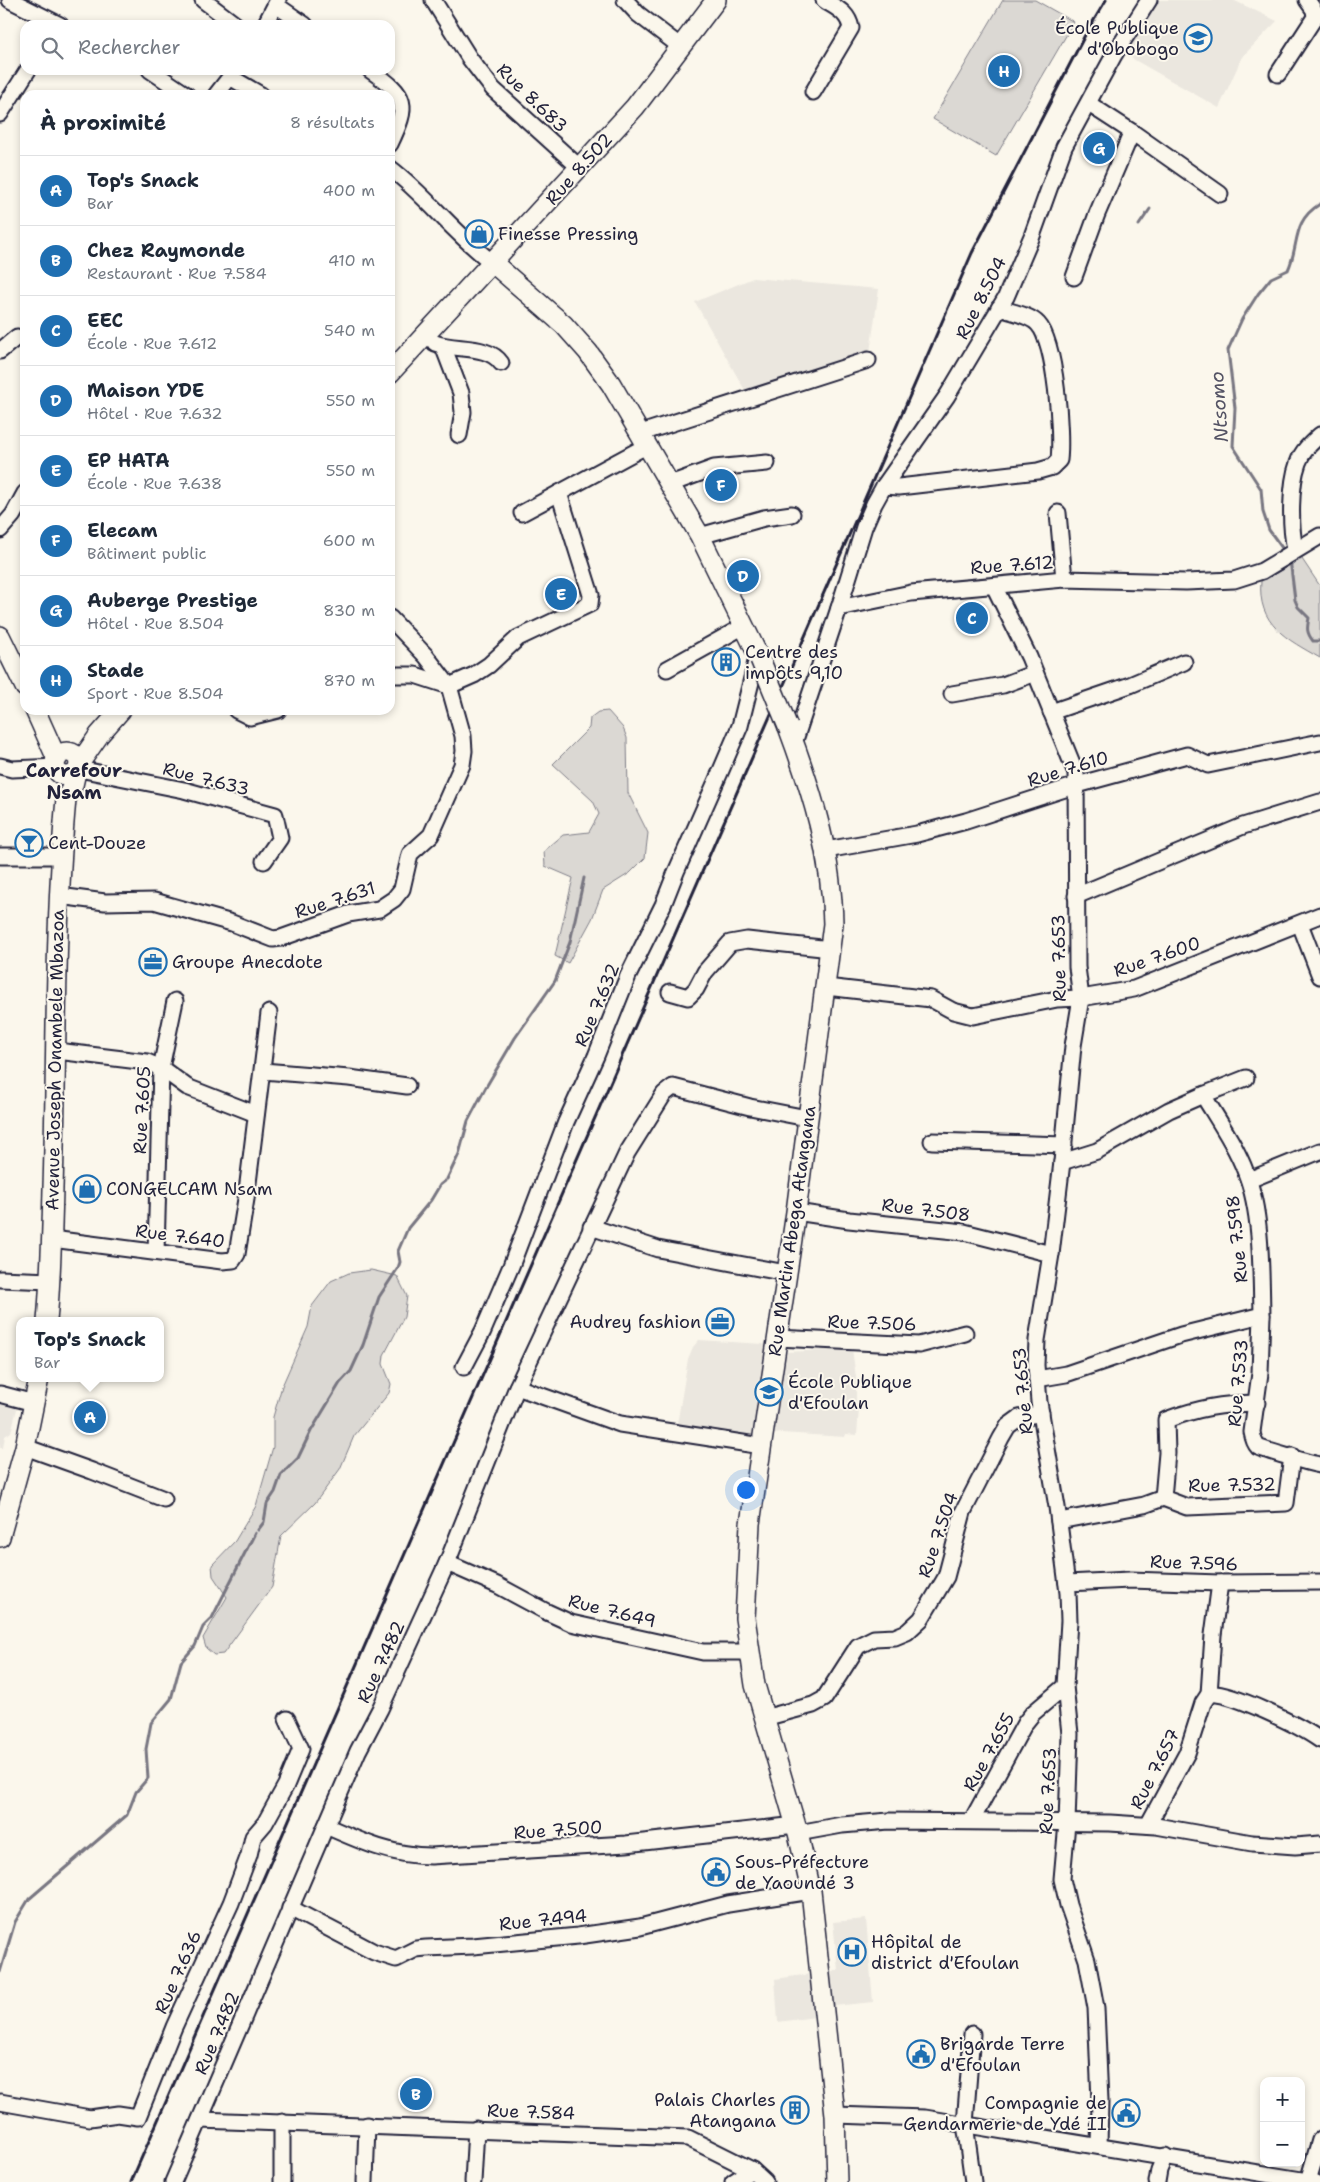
<!DOCTYPE html>
<html lang="fr">
<head>
<meta charset="utf-8">
<style>
  body { margin:0; font-family:"Shantell Sans",sans-serif; background:#f6f6f7; color:#1f2937 }
  .controls { position:absolute; right:15px; bottom:15px; display:grid; overflow:hidden; border-radius:10px; box-shadow:0 2px 8px #0003 }
  .controls button { width:45px; height:45px; display:grid; place-items:center; padding:0; border:0; border-bottom:1px solid #e0e1e3; background:#fff; color:#1f2937; font:25px sans-serif }
  .you { position:absolute; left:745px; top:1489px; width:18px; height:18px; margin:-12px; border:4px solid #fff; border-radius:50%; background:#1a73e8; box-shadow:0 0 0 8px #1a73e833 }
  .badge { display:grid; place-items:center; width:32px; height:32px; border-radius:50%; background:#1f6fb2; color:#fff; font-size:16px; font-weight:700 }
  .pin { position:absolute; translate:-50% -50%; border:2px solid #fff; box-shadow:0 1px 5px #0006 }
  .popup { position:absolute; left:16px; top:1317px; width:148px; height:65px; box-sizing:border-box; display:grid; place-content:center; border-radius:10px; background:#fff; filter:drop-shadow(0 1px 4px #0005); font-size:16px; white-space:nowrap; color:#747a83 }
  .popup b { font-size:19px; color:#1f2937 }
  .popup::after { content:''; position:absolute; left:50%; top:100%; margin-left:-10px; border:10px solid transparent; border-top-color:#fff }
  .list { margin:0; padding:0; list-style:none }
  h2 { display:flex; justify-content:space-between; align-items:center; height:65px; margin:0; padding:0 20px; font-size:21px }
  h2 small { font-size:16px; font-weight:400; color:#747a83 }
  .list li { display:grid; grid-template-columns:32px 1fr auto; gap:15px; align-items:center; box-sizing:border-box; height:70px; padding:0 20px; border-top:1px solid #e0e1e3 }
  .list b { display:block; font-size:19px; white-space:nowrap }
  .list p { margin:0; font-size:16px; white-space:nowrap; color:#747a83 }
  .list em { font-size:16px; font-style:normal; color:#747a83 }
  .icon { flex:none; width:28px; height:28px; fill:none; stroke:currentColor; stroke-width:2; stroke-linecap:round; stroke-linejoin:round }
  .map { position:relative; flex:none; width:1320px; height:2182px; overflow:hidden }
  .search { position:absolute; background:#fff; box-shadow:0 2px 8px #0003; left:20px; top:20px; width:375px; height:55px; display:flex; align-items:center; gap:12px; box-sizing:border-box; padding:0 18px; border-radius:15px; color:#747a83; font-size:19px }
  .panel { position:absolute; background:#fff; box-shadow:0 2px 8px #0003; left:20px; top:90px; width:375px; height:625px; border-radius:15px }
  .map>svg:first-child { display:block }
  .built { fill:#ebe7df }
  .green { fill:#dbd8d3; stroke:#7e7d87 }
  .lines { fill:none; stroke-linecap:round; stroke-linejoin:round }
  .stream { stroke:#787681; stroke-width:3 }
  .minor-casing { stroke:#22223b; stroke-width:19 }
  .major-casing { stroke:#22223b; stroke-width:22 }
  .minor { stroke:#fbf7ec; stroke-width:15 }
  .major { stroke:#fbf7ec; stroke-width:19 }
  .rail { stroke:#22223b; stroke-width:3 }
  .major-bridge-casing { stroke:#22223b; stroke-width:22; stroke-linecap:butt }
  .major-bridge { stroke:#fbf7ec; stroke-width:19 }
  .labels { text-anchor:middle; dominant-baseline:central; stroke-width:4; stroke-linejoin:round; paint-order:stroke }
  .poi-label { font-size:18px; fill:#22223b; stroke:#fbf7ec; text-anchor:start }
  .street-label { font-size:18px; fill:#22223b; stroke:#fbf7ec }
  .water-label { font-size:19px; font-style:italic; fill:#545364; stroke:#fbf7ec }
  .neighbourhood-label { font-size:19px; font-weight:bold; fill:#22223b; stroke:#fbf7ec }
</style>
</head>
<body>
<div class="map">
<svg width="1320" height="2182" viewBox="0 0 1320 2182">
  <rect width="100%" height="100%" fill="#fbf7ec"/>
  <filter id="ink" filterUnits="userSpaceOnUse"><feTurbulence type="fractalNoise" baseFrequency=".02" numOctaves="2"/><feDisplacementMap in="SourceGraphic" scale="10" xChannelSelector="R" yChannelSelector="G"/><feConvolveMatrix kernelMatrix="1 2 1 2 8 2 1 2 1" color-interpolation-filters="sRGB"/></filter>
  <g filter="url(#ink)">
    <g class="built">
      <path d="M1156,0H1233L1277,21L1242,57L1219,108L1126,55Z"/>
      <path d="M753,278L879,289L870,352L747,394L695,302Z"/>
      <path d="M699,1340L763,1344L785,1352L852,1349L856,1377V1409H859L857,1435L846,1434L845,1437L781,1433L756,1437L677,1425L688,1359L693,1347Z"/>
      <path d="M0,1400L18,1405L11,1432L5,1436L3,1448H0Z"/>
      <path d="M866,1919L873,2002L814,2008L815,2017L778,2022L775,1979L838,1970L833,1922Z"/>
    </g>
    <g class="green">
      <path d="M1003,0H1035L1074,22L996,156L933,119Z"/>
      <path d="M1302,559L1320,586V658C1287,639 1257,625 1261,581Z"/>
      <path d="M608,711L623,728L627,738L628,793L648,833L645,858L630,873L603,890L592,919L568,963L555,956L573,878L545,866L544,851L563,835L589,832L599,814L593,801L553,764L589,728L590,718L598,712Z"/>
      <path d="M371,1270L397,1276L407,1296L404,1317L384,1355L383,1364L391,1384L389,1393L354,1436L340,1469L315,1503L281,1536L272,1587L223,1654L214,1655L206,1648L203,1638L227,1597L213,1576L212,1565L235,1541L256,1506L273,1447V1417L282,1386L308,1327L312,1306L331,1281L349,1273Z"/>
    </g>
    <g class="lines">
      <g class="stream">
        <path d="M1139,225L1150,209"/>
        <path d="M1285,552L1269,530L1263,512L1261,489L1233,446L1235,408L1228,350L1242,319L1258,294L1271,278L1288,270C1300,244 1291,222 1320,204"/>
        <path d="M1290,559L1295,600L1298,607L1309,618C1307,628 1306,632 1313,641H1320"/>
        <path d="M447,1179L459,1154L468,1121L486,1087L515,1038L555,981L570,942L584,878"/>
        <path d="M258,1530L264,1522L267,1504L275,1492L281,1475L298,1458L311,1431L340,1383L351,1371L363,1345L379,1297L398,1268L400,1262L398,1251L408,1228L431,1200L440,1185L445,1181"/>
        <path d="M0,1972L15,1922L29,1899L127,1815L136,1792L148,1778L146,1749L151,1723L171,1699L181,1662L195,1646L203,1627L212,1618L255,1533"/>
      </g>
      <g class="minor-casing">
        <g id="minor">
          <path d="M10,0L60,25"/>
          <path d="M203,0L236,25"/>
          <path d="M433,0L470,59L493,89L579,167"/>
          <path d="M625,0L638,14L681,47"/>
          <path d="M276,5L305,25"/>
          <path d="M265,25L278,0"/>
          <path d="M150,70L187,95"/>
          <path d="M370,70C408,96 409,104 390,144"/>
          <path d="M1278,74L1315,17L1314,10L1307,0"/>
          <path d="M813,92L851,28C848,12 836,8 824,0"/>
          <path d="M216,95L230,77L261,95"/>
          <path d="M1089,104L1132,132L1220,194"/>
          <path d="M0,114L28,70"/>
          <path d="M390,168C427,196 455,235 493,263"/>
          <path d="M1074,277L1097,214L1132,132"/>
          <path d="M435,343C455,351 488,344 501,363"/>
          <path d="M443,346L461,393L463,412L459,435"/>
          <path d="M0,351L17,337"/>
          <path d="M641,433L868,360"/>
          <path d="M670,484L714,468L767,463"/>
          <path d="M884,486L899,487L1038,471L1052,467L1059,460C1062,434 1056,343 1038,324C1030,315 1011,312 999,308"/>
          <path d="M522,513L648,445"/>
          <path d="M1058,513L1064,579"/>
          <path d="M0,530L13,515L25,493"/>
          <path d="M700,536L764,518L792,514"/>
          <path d="M1295,549C1290,526 1290,485 1298,463C1302,451 1311,443 1320,435"/>
          <path d="M994,586L1029,657L1076,773L1077,967L1081,998L1073,1046L1062,1162L1051,1254L1037,1340L1036,1365L1039,1402L1057,1507L1068,1593L1069,1621L1065,1686L1070,1734L1067,1823L1062,1879L1068,1905L1087,1960L1096,2008L1100,2101L1099,2146"/>
          <path d="M839,608L864,527L874,504L884,486L947,396L1006,297L1032,236L1064,147L1114,55L1149,0"/>
          <path d="M667,669L744,626"/>
          <path d="M390,675H415L449,686L474,675L489,665L518,638L590,604L591,595L559,493"/>
          <path d="M952,694L1003,685L1035,673"/>
          <path d="M236,710L250,717L278,710"/>
          <path d="M1051,712L1130,685L1184,662"/>
          <path d="M794,743L839,608L911,593L1064,579L1186,582L1234,580L1262,571L1320,536"/>
          <path d="M0,766L12,769L56,767"/>
          <path d="M79,769L184,790L275,815L280,838L264,861"/>
          <path d="M826,850L917,834L966,821L1077,785L1187,755L1208,765L1320,742"/>
          <path d="M0,856H62"/>
          <path d="M59,896L105,902L154,901L232,923L273,939L281,938L348,914L379,909L394,899L402,889L410,854L431,835L462,765L464,751L463,736L449,686L426,656L390,618"/>
          <path d="M1076,896L1243,826L1320,802"/>
          <path d="M1300,924L1320,976"/>
          <path d="M826,987L931,999L953,1011L973,1016L1057,999L1081,998L1134,989L1320,915"/>
          <path d="M670,992L688,997L696,989L705,972L730,943L747,940L831,949"/>
          <path d="M57,1051L147,1062L161,1068L187,1087L256,1114"/>
          <path d="M263,1071L349,1078L407,1086"/>
          <path d="M1203,1095L1246,1078"/>
          <path d="M932,1141L1064,1145"/>
          <path d="M1249,1180L1320,1151"/>
          <path d="M796,1212L849,1220L964,1232L1051,1254"/>
          <path d="M591,1227L658,1249L786,1273"/>
          <path d="M52,1239L222,1261L233,1260L237,1254L246,1199L269,1013"/>
          <path d="M156,1252L161,1068L175,1001"/>
          <path d="M0,1279L51,1281"/>
          <path d="M1262,1315L1260,1373L1252,1432C1253,1438 1254,1443 1258,1447C1261,1449 1312,1464 1320,1465"/>
          <path d="M777,1338L919,1345L965,1333"/>
          <path d="M464,1367L483,1331L511,1266L566,1122L596,1056L628,976L663,905L676,872L722,768L740,726L758,654"/>
          <path d="M1037,1379L1066,1374L1181,1335L1262,1315C1261,1272 1262,1213 1246,1173C1236,1146 1218,1120 1203,1095L1169,1110L1097,1151L1062,1162"/>
          <path d="M517,1387L627,1153L664,1094L673,1087L750,1107L807,1118"/>
          <path d="M0,1394L34,1403"/>
          <path d="M25,1447L92,1471L164,1499"/>
          <path d="M1163,1498L1187,1507L1286,1503L1292,1456"/>
          <path d="M1163,1498L1167,1453L1166,1420C1198,1408 1222,1404 1257,1403"/>
          <path d="M1059,1521L1144,1505L1163,1498"/>
          <path d="M447,1563L497,1585L547,1612L571,1623L703,1652H749"/>
          <path d="M1067,1583L1130,1580L1220,1583L1320,1582"/>
          <path d="M1209,1694C1230,1691 1302,1727 1320,1740"/>
          <path d="M764,1718L813,1705L824,1699L858,1646L874,1638L895,1637L907,1632L921,1619L946,1577L963,1512L1001,1438L1008,1426L1019,1418L1041,1413"/>
          <path d="M972,1820L1025,1723L1033,1713L1065,1686"/>
          <path d="M1148,1825L1187,1753L1203,1703L1209,1694L1213,1635L1220,1583"/>
          <path d="M326,1826C360,1841 393,1856 431,1856L626,1844L796,1825"/>
          <path d="M798,1833L842,1825L889,1821L1110,1823L1156,1826L1252,1843L1295,1846L1320,1844"/>
          <path d="M290,1908L374,1952L396,1959L416,1949L426,1948L473,1946L578,1936L640,1927L728,1904L811,1891"/>
          <path d="M972,2034L965,2124L973,2182"/>
          <path d="M0,2102L90,2118L118,2114L138,2117L174,2027L231,1903L249,1855L253,1837L265,1823L286,1785L301,1749L287,1719"/>
          <path d="M835,2115L925,2118L1314,2182"/>
          <path d="M200,2120L688,2138L752,2170L765,2182"/>
          <path d="M1308,2181L1320,2140"/>
          <path d="M173,2182L358,1751L380,1709L447,1563L517,1387L620,1424L762,1446"/>
          <path d="M282,2182V2122"/>
          <path d="M365,2182L367,2125"/>
          <path d="M473,2182L476,2129"/>
          <path d="M733,2182L752,2170"/>
          <path d="M1157,2182L1159,2170L1165,2156"/>
        </g>
      </g>
      <g class="major-casing">
        <g id="major">
          <path d="M493,263L564,325L588,352L611,384L700,536L760,659"/>
          <path d="M390,373L635,107L716,0"/>
          <path d="M0,636L25,687"/>
          <path d="M35,710L57,759"/>
          <path d="M788,727C812,791 832,856 833,924L796,1212L750,1524L745,1618L755,1685L798,1833L811,1891L835,2115L837,2182"/>
          <circle cx="67" cy="764" r="12"/>
          <path d="M79,764L99,735L121,710"/>
          <path d="M47,1321C51,1277 52,1233 53,1188C57,1059 54,928 66,799L73,785L76,772"/>
          <path d="M0,1537L25,1447L39,1378"/>
        </g>
      </g>
      <use href="#minor" class="minor"/>
      <use href="#major" class="major"/>
      <path class="rail" d="M131,2182L972,253L1085,35L1106,0"/>
      <g class="major-bridge-casing">
        <path id="major-bridge" d="M760,659L788,727"/>
      </g>
      <use href="#major-bridge" class="major-bridge"/>
    </g>
  </g>
  <defs>
    <g id="school-ring" transform="scale(1.4375)"><circle r="9.5" fill="#fbf7ec" stroke="#1f6fb2" stroke-width="1.5"/><path d="M0-5L7-2L0 1L-7-2ZM-4 1L0 2.5L4 1V4Q0 6-4 4Z" fill="#1f6fb2"/></g>
    <g id="shop-ring" transform="scale(1.4375)"><circle r="9.5" fill="#fbf7ec" stroke="#1f6fb2" stroke-width="1.5"/><path d="M-5-2.5h2.3a2.7 3.5 0 0 1 5.4 0H5L5.5 6h-11ZM-1.5-2.5h3a1.5 2.3 0 0 0-3 0Z" fill="#1f6fb2"/></g>
    <g id="building-ring" transform="scale(1.4375)"><circle r="9.5" fill="#fbf7ec" stroke="#1f6fb2" stroke-width="1.5"/><path d="M-4-6H4V6H1V3H-1V6H-4ZM-2.5-4.3h1.7v1.8h-1.7ZM.8-4.3h1.7v1.8H.8ZM-2.5-1h1.7V.8h-1.7ZM.8-1h1.7V.8H.8Z" fill="#1f6fb2"/></g>
    <g id="bar-ring" transform="scale(1.4375)"><circle r="9.5" fill="#fbf7ec" stroke="#1f6fb2" stroke-width="1.5"/><path d="M-6-5H6L.8 .8V4.5H3.5V6h-7V4.5H-.8V.8Z" fill="#1f6fb2"/></g>
    <g id="office-ring" transform="scale(1.4375)"><circle r="9.5" fill="#fbf7ec" stroke="#1f6fb2" stroke-width="1.5"/><path d="M-6-3h4V-5.5h4V-3h4V5H-6ZM-1-4.5V-3h2v-1.5ZM-6 0V1H6V0Z" fill="#1f6fb2"/></g>
    <g id="civic-ring" transform="scale(1.4375)"><circle r="9.5" fill="#fbf7ec" stroke="#1f6fb2" stroke-width="1.5"/><path d="M-.6-6.5H3V-4.5H.6V-3L4-1V1h2V6H-6V1h2V-1L-.6-3ZM-1.2 2.5V6h2.4V2.5Z" fill="#1f6fb2"/></g>
    <g id="hospital-ring" transform="scale(1.4375)"><circle r="9.5" fill="#fbf7ec" stroke="#1f6fb2" stroke-width="1.5"/><path d="M-5-5h3v3.5h4V-5h3V5h-3V1.5h-4V5h-3Z" fill="#1f6fb2"/></g>
  </defs>
  <g fill-rule="evenodd">
    <use href="#school-ring" x="1198" y="38"/>
    <use href="#shop-ring" x="479" y="234"/>
    <use href="#building-ring" x="726" y="662"/>
    <use href="#bar-ring" x="29" y="843"/>
    <use href="#office-ring" x="153" y="962"/>
    <use href="#shop-ring" x="87" y="1189"/>
    <use href="#office-ring" x="720" y="1322"/>
    <use href="#school-ring" x="769" y="1392"/>
    <use href="#civic-ring" x="716" y="1872"/>
    <use href="#hospital-ring" x="852" y="1952"/>
    <use href="#civic-ring" x="921" y="2054"/>
    <use href="#building-ring" x="795" y="2110"/>
    <use href="#civic-ring" x="1126" y="2113"/>
  </g>
  <g class="labels">
    <g class="poi-label">
      <text x="1179" y="28" text-anchor="end">École Publique<tspan x="1179" dy="21">d'Obobogo</tspan></text>
      <text x="498" y="234">Finesse Pressing</text>
      <text x="745" y="652">Centre des<tspan x="745" dy="21">impôts 9,10</tspan></text>
      <text x="48" y="843">Cent-Douze</text>
      <text x="172" y="962">Groupe Anecdote</text>
      <text x="106" y="1189">CONGELCAM Nsam</text>
      <text x="701" y="1322" text-anchor="end">Audrey fashion</text>
      <text x="788" y="1382">École Publique<tspan x="788" dy="21">d'Efoulan</tspan></text>
      <text x="735" y="1862">Sous-Préfecture<tspan x="735" dy="21">de Yaoundé 3</tspan></text>
      <text x="871" y="1942">Hôpital de<tspan x="871" dy="21">district d'Efoulan</tspan></text>
      <text x="940" y="2044">Brigarde Terre<tspan x="940" dy="21">d'Efoulan</tspan></text>
      <text x="776" y="2100" text-anchor="end">Palais Charles<tspan x="776" dy="21">Atangana</tspan></text>
      <text x="1107" y="2103" text-anchor="end">Compagnie de<tspan x="1107" dy="21">Gendarmerie de Ydé II</tspan></text>
    </g>
    <g class="street-label">
      <text transform="translate(532 98) rotate(44)">Rue 8.683</text>
      <text transform="translate(579 169) rotate(-48)">Rue 8.502</text>
      <text transform="translate(981 298) rotate(-63)">Rue 8.504</text>
      <text transform="translate(1012 565) rotate(-4)">Rue 7.612</text>
      <text transform="translate(1068 769) rotate(-17)">Rue 7.610</text>
      <text transform="translate(206 779) rotate(14)">Rue 7.633</text>
      <text transform="translate(335 900) rotate(-18)">Rue 7.631</text>
      <text transform="translate(1157 957) rotate(-19)">Rue 7.600</text>
      <text transform="translate(1059 958) rotate(-91)">Rue 7.653</text>
      <text transform="translate(597 1005) rotate(-67)">Rue 7.632</text>
      <text transform="translate(55 1060) rotate(-89)">Avenue Joseph Onambele Mbazoa</text>
      <text transform="translate(142 1110) rotate(-87)">Rue 7.605</text>
      <text transform="translate(926 1210) rotate(7)">Rue 7.508</text>
      <text transform="translate(792 1231) rotate(-82)">Rue Martin Abega Atangana</text>
      <text transform="translate(180 1236) rotate(7)">Rue 7.640</text>
      <text transform="translate(1237 1239) rotate(-96)">Rue 7.598</text>
      <text transform="translate(872 1323) rotate(2)">Rue 7.506</text>
      <text transform="translate(1238 1383) rotate(-85)">Rue 7.533</text>
      <text transform="translate(1023 1391) rotate(-95)">Rue 7.653</text>
      <text transform="translate(1232 1485) rotate(-1)">Rue 7.532</text>
      <text transform="translate(938 1535) rotate(-71)">Rue 7.504</text>
      <text transform="translate(1194 1563) rotate(2)">Rue 7.596</text>
      <text transform="translate(612 1611) rotate(14)">Rue 7.649</text>
      <text transform="translate(381 1662) rotate(-65)">Rue 7.482</text>
      <text transform="translate(989 1752) rotate(-61)">Rue 7.655</text>
      <text transform="translate(1155 1769) rotate(-63)">Rue 7.657</text>
      <text transform="translate(1048 1791) rotate(-87)">Rue 7.653</text>
      <text transform="translate(558 1830) rotate(-4)">Rue 7.500</text>
      <text transform="translate(543 1920) rotate(-6)">Rue 7.494</text>
      <text transform="translate(178 1972) rotate(-66)">Rue 7.636</text>
      <text transform="translate(217 2033) rotate(-67)">Rue 7.482</text>
      <text transform="translate(531 2112) rotate(2)">Rue 7.584</text>
    </g>
    <g class="water-label">
      <text transform="translate(1219 407) rotate(-94)">Ntsomo</text>
    </g>
    <g class="neighbourhood-label">
      <text x="74" y="770">Carrefour<tspan x="74" dy="22">Nsam</tspan></text>
    </g>
  </g>
</svg>
<div class="controls">
<button>+</button>
<button>−</button>
</div>
<div class="you"></div>
<div class="pin badge" style="left:90px;top:1417px">A</div>
<div class="popup"><b>Top's Snack</b>Bar</div>
<div class="pin badge" style="left:416px;top:2094px">B</div>
<div class="pin badge" style="left:972px;top:618px">C</div>
<div class="pin badge" style="left:743px;top:576px">D</div>
<div class="pin badge" style="left:561px;top:594px">E</div>
<div class="pin badge" style="left:721px;top:485px">F</div>
<div class="pin badge" style="left:1099px;top:148px">G</div>
<div class="pin badge" style="left:1004px;top:71px">H</div>
<div class="search"><svg class="icon" aria-label="search" viewBox="0 0 24 24"><circle cx="10" cy="10" r="6"/><path d="M15 15l6 6"/></svg>Rechercher</div>
<section class="panel">
<h2>À proximité<small>8 résultats</small></h2>
<ul class="list">
<li><span class="badge">A</span><div><b>Top's Snack</b><p>Bar</p></div><em>400 m</em></li>
<li><span class="badge">B</span><div><b>Chez Raymonde</b><p>Restaurant · Rue 7.584</p></div><em>410 m</em></li>
<li><span class="badge">C</span><div><b>EEC</b><p>École · Rue 7.612</p></div><em>540 m</em></li>
<li><span class="badge">D</span><div><b>Maison YDE</b><p>Hôtel · Rue 7.632</p></div><em>550 m</em></li>
<li><span class="badge">E</span><div><b>EP HATA</b><p>École · Rue 7.638</p></div><em>550 m</em></li>
<li><span class="badge">F</span><div><b>Elecam</b><p>Bâtiment public</p></div><em>600 m</em></li>
<li><span class="badge">G</span><div><b>Auberge Prestige</b><p>Hôtel · Rue 8.504</p></div><em>830 m</em></li>
<li><span class="badge">H</span><div><b>Stade</b><p>Sport · Rue 8.504</p></div><em>870 m</em></li>
</ul>
</section>
</div>
</body>
</html>
